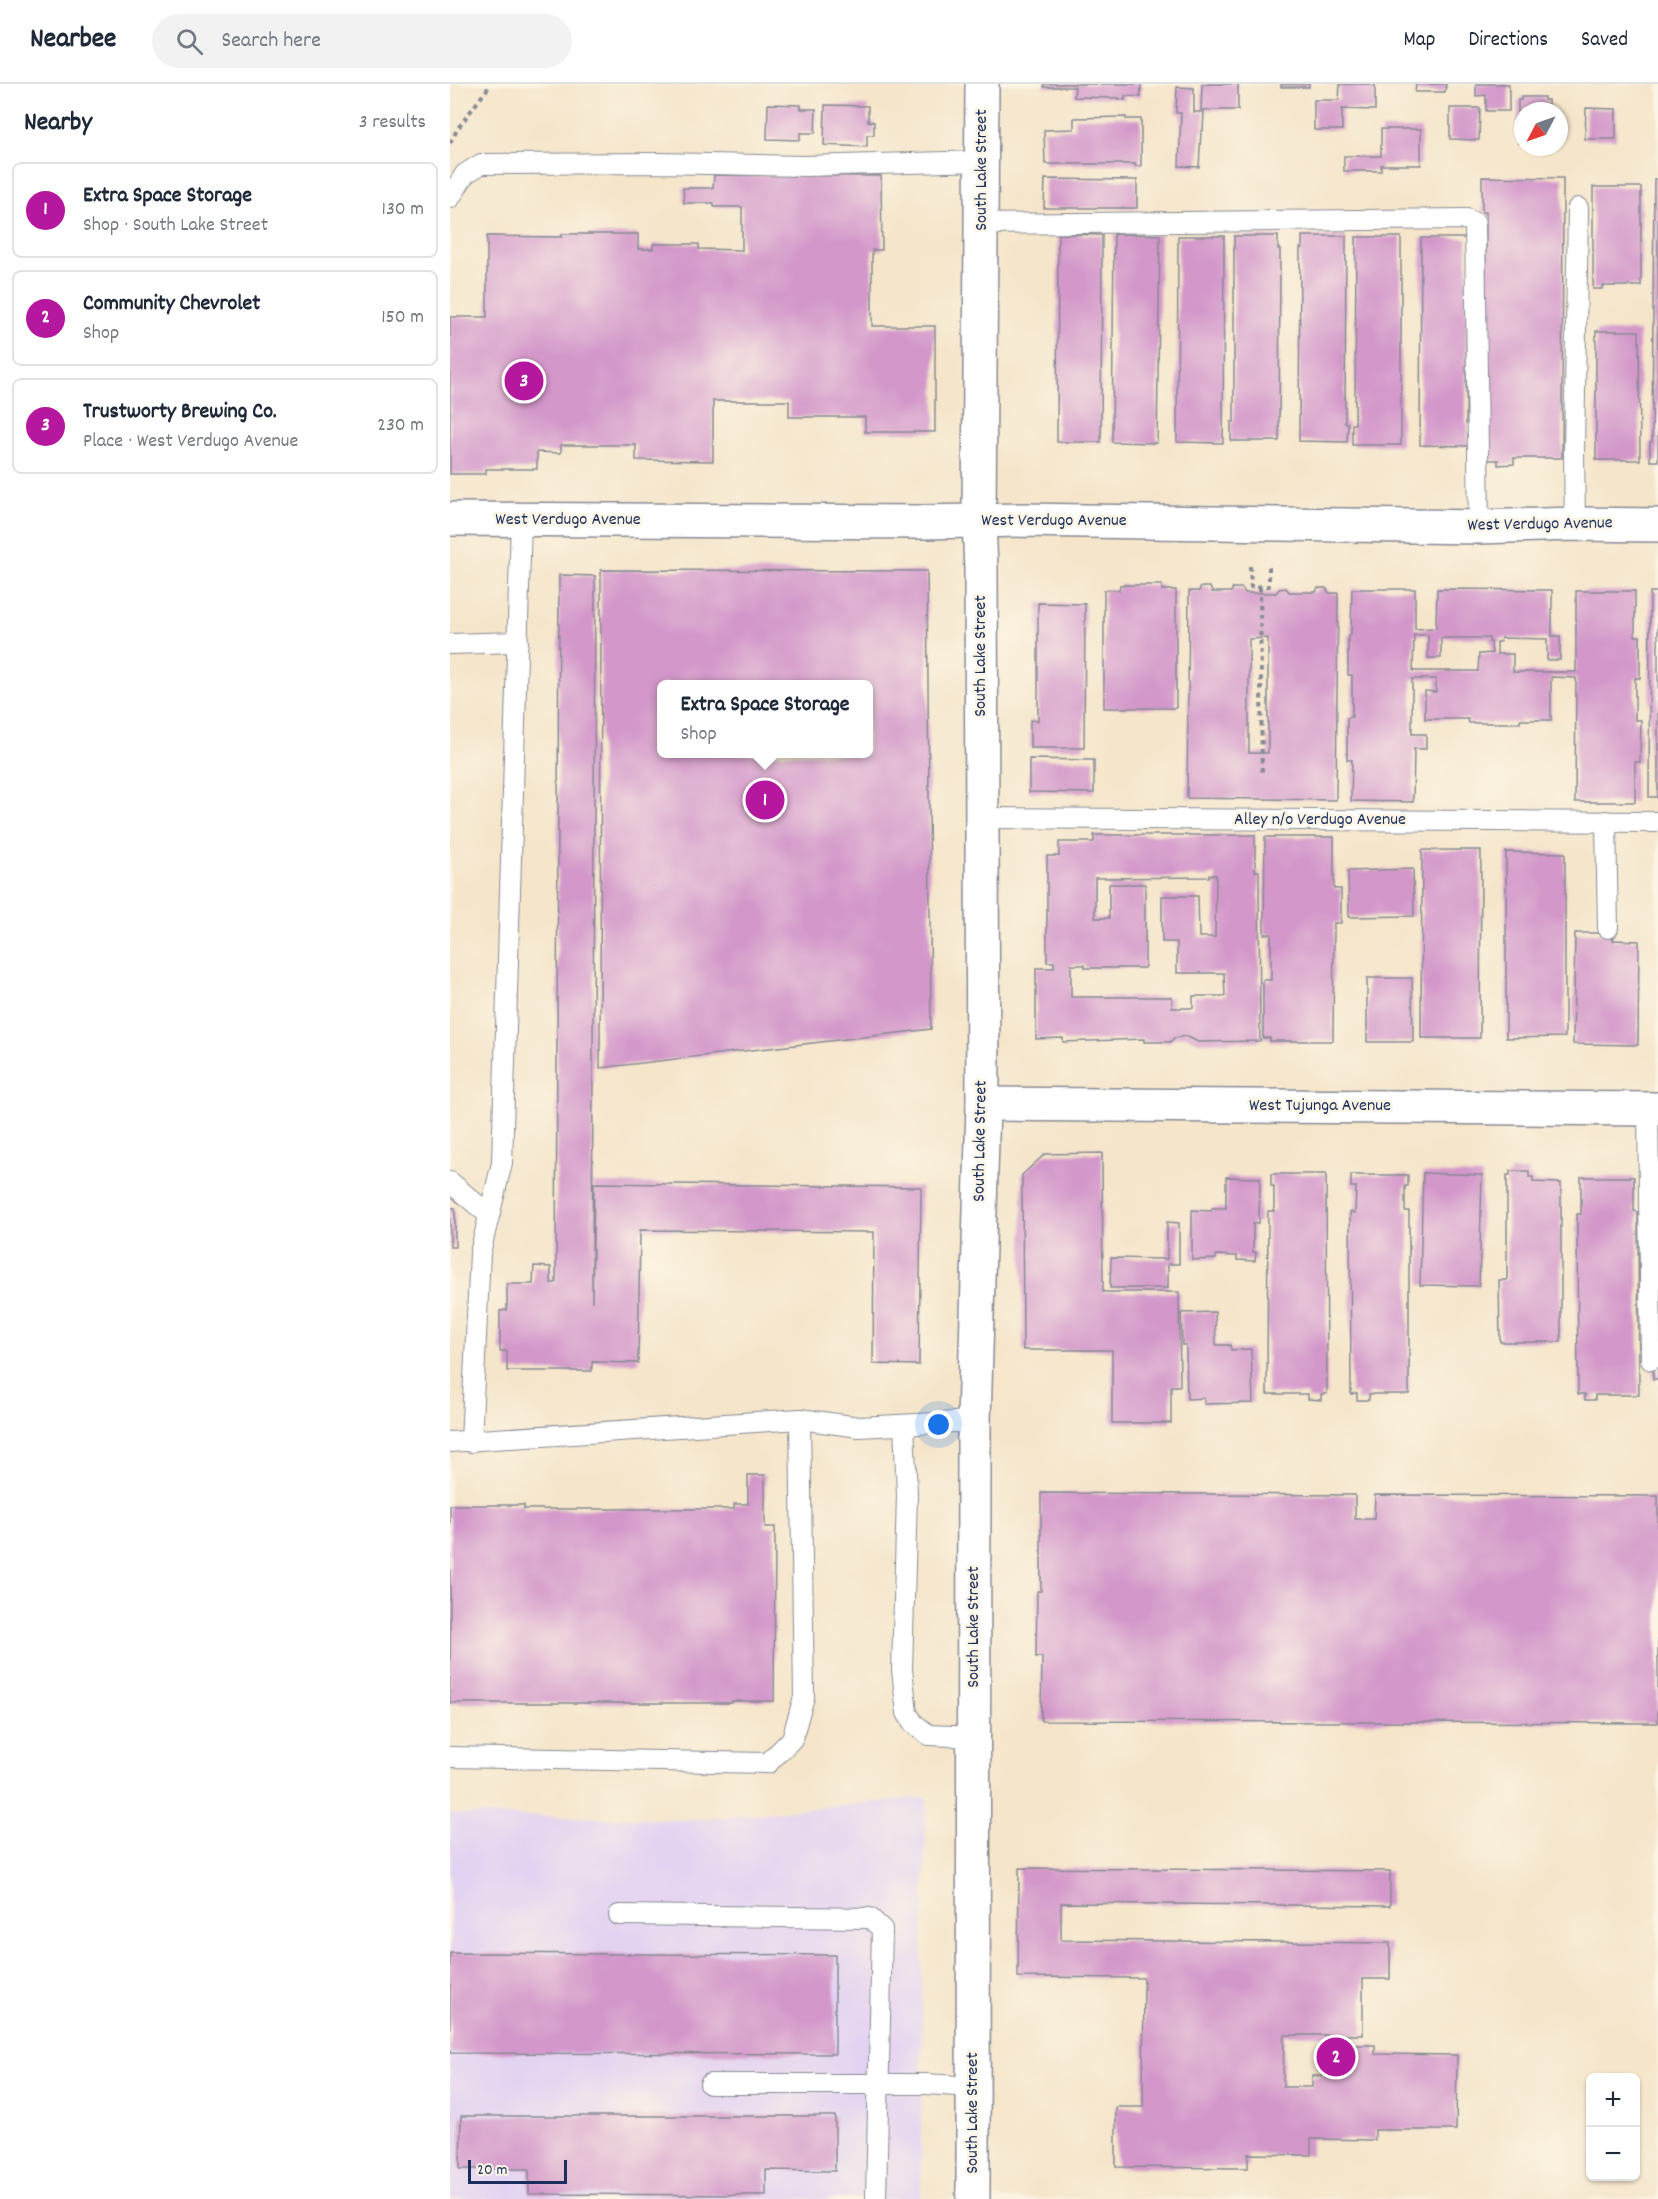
<!DOCTYPE html>
<html lang="en">
<head>
<meta charset="utf-8">
<style>
  body { margin:0; font-family:Dekko,sans-serif; background:#f2f2f3; color:#1f2937 }
  .controls { position:absolute; right:18px; bottom:18px; display:grid; overflow:hidden; border-radius:9px; box-shadow:0 2px 4px #0004 }
  .controls button { width:54px; height:54px; display:grid; place-items:center; padding:0; border:0; border-bottom:2px solid #e0e1e3; background:#fff; color:#1f2937; font:30px sans-serif }
  .compass { position:absolute; left:1064px; top:18px; width:54px; height:54px; border-radius:50%; background:#fff; box-shadow:0 2px 4px #0004; rotate:229deg }
  .scale { position:absolute; left:18px; bottom:15px; width:99px; box-sizing:border-box; padding-left:6px; border:3px solid #1b2f5e; border-top:0; font-size:16px; line-height:21px; white-space:nowrap; color:#1b2f5e; -webkit-text-stroke:4px #fcf5e5; paint-order:stroke }
  .you { position:absolute; left:489px; top:1341px; width:21px; height:21px; margin:-15px; border:4px solid #fff; border-radius:50%; background:#1a73e8; box-shadow:0 0 0 9px #1a73e833 }
  .badge { display:grid; place-items:center; width:39px; height:39px; border-radius:50%; background:#b5179e; color:#fff; font-size:20px; font-weight:700 }
  .pin { position:absolute; translate:-50% -50%; border:3px solid #fff; box-shadow:0 2px 6px #0006 }
  .popup { position:absolute; left:207px; top:596px; width:216px; height:78px; box-sizing:border-box; display:grid; place-content:center; border-radius:9px; background:#fff; filter:drop-shadow(0 2px 4px #0005); font-size:20px; white-space:nowrap; color:#747a83 }
  .popup b { font-size:22px; color:#1f2937 }
  .popup::after { content:''; position:absolute; left:50%; top:100%; margin-left:-12px; border:12px solid transparent; border-top-color:#fff }
  .list { margin:0; padding:0; list-style:none }
  h2 { display:flex; justify-content:space-between; align-items:center; height:78px; margin:0; padding:0 24px; font-size:26px }
  h2 small { font-size:20px; font-weight:400; color:#747a83 }
  .list li { display:grid; grid-template-columns:39px 1fr auto; gap:18px; align-items:center; box-sizing:border-box; height:96px; margin:0 12px 12px; padding:0 12px; border:2px solid #e0e1e3; border-radius:9px }
  .list b { display:block; font-size:22px; white-space:nowrap }
  .list p { margin:0; font-size:20px; white-space:nowrap; color:#747a83 }
  .list em { font-size:20px; font-style:normal; color:#747a83 }
  .icon { flex:none; width:33px; height:33px; fill:none; stroke:currentColor; stroke-width:2; stroke-linecap:round; stroke-linejoin:round }
  .map { position:relative; flex:none; width:1208px; height:2115px; overflow:hidden }
  header { display:flex; align-items:center; gap:36px; box-sizing:border-box; height:84px; padding:0 30px; background:#fff; border-bottom:2px solid #e0e1e3 }
  header strong { font-size:28px }
  nav { display:flex; gap:33px; margin-inline-start:auto; font-size:21px }
  .search { width:420px; height:54px; background:#f2f2f3; display:flex; align-items:center; gap:15px; box-sizing:border-box; padding:0 21px; border-radius:33px; color:#747a83; font-size:22px }
  main { display:flex }
  aside { flex:1; background:#fff }
  .map>svg:first-child { display:block }
  .built { fill:#e3d3f2 }
  .building { fill:#d397ca; fill-rule:evenodd }
  .lines { fill:none; stroke-linecap:round; stroke-linejoin:round }
  .service-casing { stroke:#888a94; stroke-width:22 }
  .minor-casing { stroke:#888a94; stroke-width:36 }
  .tertiary-casing { stroke:#888a94; stroke-width:36 }
  .path { stroke:#888a94; stroke-width:4; stroke-dasharray:4.5 4.5; stroke-linecap:butt }
  .service { stroke:#fff; stroke-width:20 }
  .minor { stroke:#fff; stroke-width:33 }
  .tertiary { stroke:#fff; stroke-width:33 }
  .labels { text-anchor:middle; dominant-baseline:central; stroke-width:5; stroke-linejoin:round; paint-order:stroke }
  .street-label { font-size:18px; fill:#1b2f5e; stroke:#fcf5e5 }
</style>
</head>
<body>
<header>
<strong>Nearbee</strong>
<div class="search"><svg class="icon" aria-label="search" viewBox="0 0 24 24"><circle cx="10" cy="10" r="6"/><path d="M15 15l6 6"/></svg>Search here</div>
<nav><a>Map</a><a>Directions</a><a>Saved</a></nav>
</header>
<main>
<aside>
<h2>Nearby<small>3 results</small></h2>
<ul class="list">
<li><span class="badge">1</span><div><b>Extra Space Storage</b><p>Shop · South Lake Street</p></div><em>130 m</em></li>
<li><span class="badge">2</span><div><b>Community Chevrolet</b><p>Shop</p></div><em>150 m</em></li>
<li><span class="badge">3</span><div><b>Trustworty Brewing Co.</b><p>Place · West Verdugo Avenue</p></div><em>230 m</em></li>
</ul>
</aside>
<div class="map">
<svg width="1208" height="2115" viewBox="0 0 1208 2115">
  <rect width="100%" height="100%" fill="#fcf5e5"/>
  <filter id="ink" filterUnits="userSpaceOnUse"><feTurbulence type="fractalNoise" baseFrequency=".0167" numOctaves="2"/><feDisplacementMap in="SourceGraphic" scale="12" xChannelSelector="R" yChannelSelector="G"/><feConvolveMatrix kernelMatrix="1 2 1 2 8 2 1 2 1" color-interpolation-filters="sRGB"/></filter>
  <filter id="wash" filterUnits="userSpaceOnUse"><feTurbulence type="fractalNoise" baseFrequency=".008" numOctaves="4" result="noise"/><feDisplacementMap in="SourceGraphic" scale="24" xChannelSelector="R" yChannelSelector="G"/><feGaussianBlur stdDeviation="1.35" result="paint"/><feColorMatrix in="noise" values="0 0 0 0 0 0 0 0 0 0 0 0 0 0 0 0 0 1.4 0 .05"/><feComposite in="paint" operator="in"/></filter>
  <g filter="url(#wash)">
    <rect width="100%" height="100%" fill="#f5e5ca"/>
    <path class="built" d="M477,1713L472,1866L471,2115H0V1730L244,1736Z"/>
    <g id="blocks">
      <g class="building">
        <path d="M594,0H691V13L675,12V16L669,15V14L624,13L625,3H594Z"/>
        <path d="M752,0H788V26H751Z"/>
        <rect x="831" y="0" width="28" height="3"/>
        <path d="M890,0H925V26L892,25V46H864V16H889Z"/>
        <path d="M966,0H996L995,8H965Z"/>
        <path d="M1026,0H1059V27H1036V11L1026,12Z"/>
        <path d="M727,3L744,4V28H754L753,47H751L749,83L729,82L731,29H726Z"/>
        <path d="M1071,13H1094V16H1098V27H1073V59H1069L1068,47V16H1071Z"/>
        <path d="M318,20L351,21V25H366L365,49H350V56L317,55Z"/>
        <path d="M375,21L418,22V37L424,38V51H417V63L374,61Z"/>
        <path d="M1000,24H1030L1029,56L1000,55Z"/>
        <path d="M1136,24L1166,25V55H1135Z"/>
        <path d="M676,33V35H691V82H685V80H595L594,46L624,45V34Z"/>
        <path d="M931,45H971V81H931V87H894V72H931Z"/>
        <path d="M264,91L431,92L432,166H422V242H485V348H415V333H339V317H263V377L186,376V361H111V369L87,368V385H36V390H0V233H37V152L112,153V150H188V165H203V160H249V165L292,166V123H264V119H234L233,104H263Z"/>
        <path d="M1032,93L1113,94L1112,374H1064V380L1048,381V376H1035L1036,128H1032Z"/>
        <path d="M595,95L687,96V124H594Z"/>
        <path d="M1204,95H1208V377H1200V358H1202Z"/>
        <path d="M1143,103H1191V202H1152V205H1143Z"/>
        <path d="M608,150L652,151L651,358H607Z"/>
        <path d="M664,150L710,151L707,359L662,358Z"/>
        <path d="M728,152H774L773,359L727,358Z"/>
        <path d="M784,152H828V165H830L829,357H781V338H784Z"/>
        <path d="M852,152H896L895,339H898L897,358L849,357L850,164H852Z"/>
        <path d="M906,153H951V361H902V340H905Z"/>
        <path d="M971,154H1017L1016,340H1018V362L970,361Z"/>
        <path d="M1146,247H1189L1190,376H1146Z"/>
        <path d="M151,486L477,487L481,945L150,984ZM212,600H418V670H212Z"/>
        <path d="M109,491L145,492L142,1218L144,1099L471,1103L469,1281L423,1280L424,1148L190,1146L188,1279L142,1278V1287H57V1267H50V1227L57,1226V1200H83L84,1182L101,1183V1199H106Z"/>
        <path d="M670,501H712V506H726V624H654V506H669Z"/>
        <path d="M751,503H760L762,508H781L783,504H792L795,509H826L829,505L836,504L839,508H866L868,504H876L879,509H888L886,716L737,714L739,507H749ZM818,554V669H799V555Z"/>
        <path d="M902,505H965V545L986,544L987,505L1102,506V552H1110V576H1097V555L1051,554L1050,558H1047V570H1063V588H1126V507H1185V552H1190V594H1185V636H1191L1190,678H1185V718H1125L1126,594L1101,593V636H1070V639H1019L1018,635H975V607L986,608V595H962V650H976V665H964L963,718L901,717L902,676H897V634L902,633V591H898V551H901ZM964,551H978V574H991V554H1039V558H1041L1042,569L1029,570L1028,587H963Z"/>
        <path d="M1200,508H1208V713H1199Z"/>
        <path d="M588,519L635,520L634,664H580V636L588,637Z"/>
        <path d="M579,675L644,676V709L579,708Z"/>
        <path d="M644,751H805V787H809L810,957L748,958L736,952L724,954L720,958H694V955L613,958V954L586,955V884H604V878H597V772H609V758H644ZM759,791H766L765,853H749L748,812H712V858H727V889H774L775,912H743V924H722V913H621V881H635V884H695V800H659V834H645V794L759,793Z"/>
        <path d="M815,753H884V805H891V839H884L883,957H820V954H813V896H821V850H814Z"/>
        <path d="M972,766H1031L1030,954H971Z"/>
        <path d="M1056,768L1115,769V953L1056,954Z"/>
        <path d="M963,785L964,832L899,833L898,787Z"/>
        <path d="M1125,849H1164L1163,856L1189,857L1188,961L1123,960Z"/>
        <path d="M917,894H962L963,958H917Z"/>
        <path d="M652,1069L653,1208H729L730,1302H721V1339H662V1266H573L572,1091L595,1070Z"/>
        <path d="M1060,1087H1079V1093H1083V1098L1111,1099V1258H1050L1049,1196H1057V1091H1060Z"/>
        <path d="M973,1089L1032,1091L1029,1202L970,1201Z"/>
        <path d="M821,1090H876L877,1310H871V1316L858,1315V1310H817L818,1127H824V1102H821Z"/>
        <path d="M901,1091H958V1102H955V1127H959V1310H919V1316H907V1309L901,1310L900,1128L905,1129L906,1103H901Z"/>
        <path d="M776,1093L810,1094L809,1139H803V1168H806L805,1177L787,1176V1172L766,1171V1175L742,1176V1126L761,1127L762,1124H776Z"/>
        <path d="M1131,1093H1184V1127L1188,1128L1189,1311H1145V1316H1135V1310H1128L1127,1130H1131Z"/>
        <rect x="0" y="1124" width="5" height="39"/>
        <path d="M717,1138L729,1139V1180H718V1204H660L661,1174L717,1175Z"/>
        <path d="M765,1228L766,1261H780L781,1266L801,1265L803,1319L754,1320V1314L737,1315L736,1261H732L731,1229Z"/>
        <rect x="1203" y="1284" width="5" height="11"/>
        <path d="M298,1391H315V1443H325L324,1617H282V1619H0V1421H74V1425H284V1420H298Z"/>
        <path d="M591,1409L905,1411V1435H924L925,1411L1208,1412V1639L591,1637L592,1573H586L587,1507H591Z"/>
        <path d="M569,1784L940,1787V1822L611,1819V1856L940,1859V1895H913V1951H834L833,2003H862V1992H873L874,1961H925V1970L1007,1971L1006,2046H925V2056L861,2055V2071L798,2070V2084L666,2083V2023H693L694,1894L568,1893Z"/>
        <path d="M0,1869L385,1871V1970L0,1969Z"/>
        <path d="M11,2032H385V2087L316,2086V2111L79,2110V2085H10Z"/>
      </g>
    </g>
  </g>
  <g filter="url(#ink)">
    <use href="#blocks" fill-opacity="0" stroke="#888a94" stroke-width="1.5"/>
    <g class="lines">
      <g class="service-casing">
        <g id="service">
          <path d="M0,114L15,90L31,80L207,79L355,82L532,77"/>
          <path d="M531,140L1017,135L1025,139L1029,443"/>
          <path d="M1125,440L1124,369L1128,124"/>
          <path d="M0,560L68,558"/>
          <path d="M532,734L1208,738"/>
          <path d="M1156,737L1158,844"/>
          <path d="M1198,1025L1201,1276"/>
          <path d="M0,1098L39,1131"/>
          <path d="M454,1341L457,1411L452,1586L457,1629L464,1640L479,1651L525,1653"/>
          <path d="M0,1358L350,1335L409,1343L524,1337"/>
          <path d="M21,1358L30,1169L52,1079L71,436"/>
          <path d="M0,1673L318,1679L342,1655L354,1613L350,1335"/>
          <path d="M169,1831L420,1834L432,1845L426,2115"/>
          <path d="M260,2000H476L523,2003"/>
        </g>
      </g>
      <g class="minor-casing">
        <g id="minor">
          <path d="M0,435L474,438L572,436L1029,443L1125,440L1208,441"/>
          <path d="M533,1020L1208,1025"/>
        </g>
      </g>
      <g class="tertiary-casing">
        <path id="tertiary" d="M523,2115L524,1337L533,1020L531,485L529,437L532,0"/>
      </g>
      <g class="path">
        <path d="M0,59L8,44L41,0"/>
        <path d="M800,482L801,503L819,502V483"/>
        <path d="M810,503L812,691"/>
      </g>
      <use href="#service" class="service"/>
      <use href="#minor" class="minor"/>
      <use href="#tertiary" class="tertiary"/>
    </g>
  </g>
  <g class="labels">
    <g class="street-label">
      <text transform="translate(532 86) rotate(-90)">South Lake Street</text>
      <text x="118" y="436">West Verdugo Avenue</text>
      <text x="604" y="437">West Verdugo Avenue</text>
      <text transform="translate(1090 441) rotate(-1)">West Verdugo Avenue</text>
      <text transform="translate(531 572) rotate(-90)">South Lake Street</text>
      <text x="870" y="736">Alley n/o Verdugo Avenue</text>
      <text x="870" y="1022">West Tujunga Avenue</text>
      <text transform="translate(531 1057) rotate(-89)">South Lake Street</text>
      <text transform="translate(524 1543) rotate(-90)">South Lake Street</text>
      <text transform="translate(523 2029) rotate(-90)">South Lake Street</text>
    </g>
  </g>
</svg>
<div class="controls">
<button>+</button>
<button>−</button>
</div>
<svg class="compass" viewBox="-18 -18 36 36"><path d="M0-13l5 13h-10z" fill="#e53935"/><path d="M0 13l5-13h-10z" fill="#747a83"/></svg>
<div class="scale">20 m</div>
<div class="you"></div>
<div class="pin badge" style="left:315px;top:716px">1</div>
<div class="popup"><b>Extra Space Storage</b>Shop</div>
<div class="pin badge" style="left:886px;top:1973px">2</div>
<div class="pin badge" style="left:74px;top:297px">3</div>
</div>
</main>
</body>
</html>
